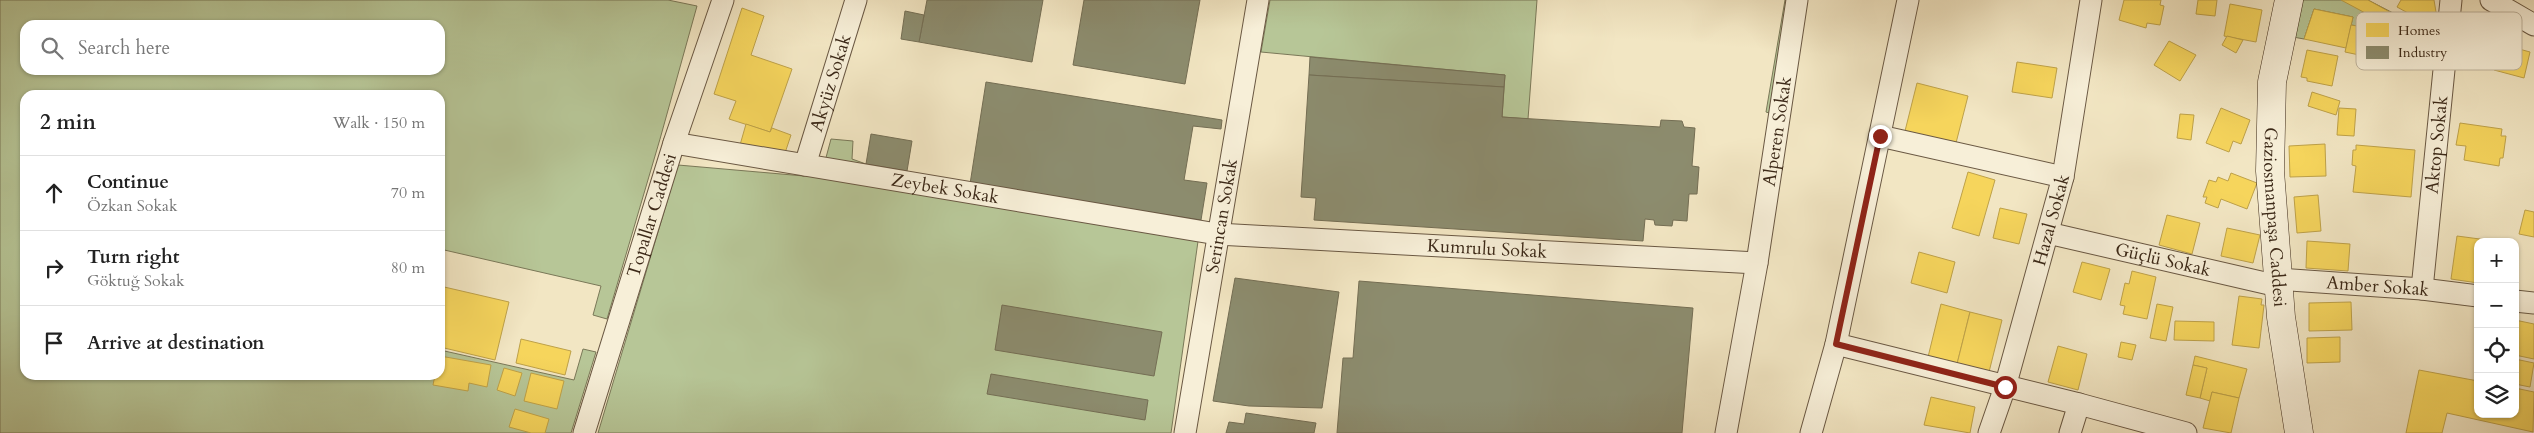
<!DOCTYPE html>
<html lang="en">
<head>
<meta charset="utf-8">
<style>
  body { margin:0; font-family:Cardo,serif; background:#f6f6f6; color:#222 }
  .controls { position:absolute; right:15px; bottom:15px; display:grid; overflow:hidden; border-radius:10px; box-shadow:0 1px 4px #0004 }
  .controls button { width:45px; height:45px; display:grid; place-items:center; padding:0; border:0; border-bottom:1px solid #e0e0e0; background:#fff; color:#222; font:25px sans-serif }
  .stop { position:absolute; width:15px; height:15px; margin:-11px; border:4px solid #8f2418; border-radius:50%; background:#fff }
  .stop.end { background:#8f2418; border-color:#fff; box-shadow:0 1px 5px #0008 }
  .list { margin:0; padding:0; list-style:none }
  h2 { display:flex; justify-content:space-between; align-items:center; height:65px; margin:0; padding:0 20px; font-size:21px }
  h2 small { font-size:16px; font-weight:400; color:#767676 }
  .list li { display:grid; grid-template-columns:32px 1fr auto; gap:15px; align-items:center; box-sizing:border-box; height:75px; padding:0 20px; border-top:1px solid #e0e0e0 }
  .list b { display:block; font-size:19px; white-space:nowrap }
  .list p { margin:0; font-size:16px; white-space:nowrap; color:#767676 }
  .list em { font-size:16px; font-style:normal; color:#767676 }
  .icon { flex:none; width:28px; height:28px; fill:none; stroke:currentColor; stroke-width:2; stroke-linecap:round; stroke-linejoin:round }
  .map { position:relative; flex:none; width:2534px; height:433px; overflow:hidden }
  .search { position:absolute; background:#fff; box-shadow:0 1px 4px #0004; left:20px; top:20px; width:425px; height:55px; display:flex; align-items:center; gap:12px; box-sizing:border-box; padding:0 18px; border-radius:15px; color:#767676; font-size:19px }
  .panel { position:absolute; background:#fff; box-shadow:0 1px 4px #0004; left:20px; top:90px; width:425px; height:290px; border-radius:15px }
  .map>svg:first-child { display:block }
  .green { fill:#b7c697; stroke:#7a7858; fill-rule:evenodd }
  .homes { fill:#f6d55c; stroke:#bea148 }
  .industry { fill:#8c8c6e; stroke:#746e54 }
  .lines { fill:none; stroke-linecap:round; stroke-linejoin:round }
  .street-casing { stroke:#6a5843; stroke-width:23 }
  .secondary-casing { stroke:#3c2918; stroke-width:29 }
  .street { stroke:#f7efd8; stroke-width:21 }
  .secondary { stroke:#f7efd8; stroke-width:28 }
  .route { stroke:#8f2418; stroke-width:6 }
  .labels { text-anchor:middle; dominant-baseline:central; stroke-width:5; stroke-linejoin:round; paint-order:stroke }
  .street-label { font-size:18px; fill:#3c2918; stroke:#f7efd8 }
  .key { fill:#f7efd8; stroke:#bfb49e; stroke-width:1 }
  .key-label { font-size:14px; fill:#3c2918 }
</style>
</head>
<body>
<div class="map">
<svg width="2534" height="433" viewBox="0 0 2534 433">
  <rect width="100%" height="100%" fill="#f2e6c3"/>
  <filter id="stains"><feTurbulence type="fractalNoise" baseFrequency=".004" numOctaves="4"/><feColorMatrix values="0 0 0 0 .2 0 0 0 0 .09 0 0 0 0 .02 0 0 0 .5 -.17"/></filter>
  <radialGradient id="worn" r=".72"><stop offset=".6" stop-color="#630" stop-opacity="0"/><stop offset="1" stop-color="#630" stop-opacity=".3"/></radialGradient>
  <g class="green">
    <path d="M0,0H668L697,6L660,139L607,319L593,315L601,286L440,249V95H25V375H440V350L574,380L583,349L596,352L571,433H0ZM25,25H440V70H25Z"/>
    <path d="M1270,0H1537L1528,119L1502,117L1505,75L1261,52Z"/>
    <path d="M1785,0H1787L1769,113L1766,112Z"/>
    <path d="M2302,0H2368L2393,13L2388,31L2351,25L2353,17L2314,9L2304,39L2293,37Z"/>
    <path d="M831,139L853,141L852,159L866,164L970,184L1201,220L1171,433H598L678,165L804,176L824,165Z"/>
  </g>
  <g class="homes">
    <path d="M2124,0H2161L2160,5L2164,6L2160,25L2147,23L2146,28L2119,20Z"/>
    <path d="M2198,0H2217L2215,16L2196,14Z"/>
    <path d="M2341,0H2368L2390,12L2384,23Z"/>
    <path d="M2401,0H2434L2436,12L2428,24L2397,7Z"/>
    <path d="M2230,4L2262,10L2256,42L2224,36Z"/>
    <path d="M742,8L764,16L751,55L792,69L770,132L729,119L736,101L714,94Z"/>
    <path d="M2314,9L2353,17L2346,48L2304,39Z"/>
    <path d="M2351,25L2388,31L2383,60L2345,52Z"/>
    <path d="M2227,36L2243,40L2236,53L2222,45Z"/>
    <path d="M2169,41L2196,55L2180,81L2154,65Z"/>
    <path d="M2501,44L2530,52L2524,78L2494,70Z"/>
    <path d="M2307,50L2338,56L2332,86L2307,81V78L2301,77Z"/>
    <path d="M2017,62L2057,68L2052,98L2012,92Z"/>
    <path d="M1917,83L1968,96L1956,143L1905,131Z"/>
    <path d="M2312,92L2340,101L2336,115L2308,106Z"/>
    <path d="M2221,108L2250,120L2241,144L2233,141L2229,152L2206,143Z"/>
    <path d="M2339,108L2356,109L2354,136L2337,135Z"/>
    <path d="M2180,114L2194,115L2191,140L2177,138Z"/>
    <path d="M2460,123L2502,129L2501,136H2506L2503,158H2500L2499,166L2464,160L2466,146L2456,145Z"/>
    <path d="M746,124L770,132L772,128L791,135L785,153L740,145Z"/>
    <path d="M2325,144L2326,176L2290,177L2289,146Z"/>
    <path d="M2356,145L2415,150L2411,197L2353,192L2356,166L2352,165L2353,150H2356Z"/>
    <path d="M1968,172L1995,180L1979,236L1952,228Z"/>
    <path d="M2231,173L2257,183L2247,209L2221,199L2218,208L2205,203L2207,197H2203L2209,180L2216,182L2218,177L2228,181Z"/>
    <path d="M2318,195L2321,231L2297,233L2294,197Z"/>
    <path d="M2000,208L2027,214L2019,244L1993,238Z"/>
    <path d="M2525,210L2534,212V237L2519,234Z"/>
    <path d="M2167,215L2200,223L2192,254L2159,245Z"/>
    <path d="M2227,228L2260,235L2253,263L2221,256Z"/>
    <path d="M2457,236L2495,241L2478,242V283L2451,279Z"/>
    <path d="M2307,241L2350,244L2348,271L2306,268Z"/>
    <path d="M1919,252L1955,262L1947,293L1911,283Z"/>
    <path d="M2082,262L2110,269L2101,300L2073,292Z"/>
    <path d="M2132,271L2156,277L2147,319L2123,314L2125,306L2120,305L2125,283L2129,284Z"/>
    <path d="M440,286L509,302L495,360L440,347Z"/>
    <path d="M2239,296L2262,299L2261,305H2264L2259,348L2232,345Z"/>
    <path d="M2351,302L2352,330L2309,331V303Z"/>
    <path d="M1941,304L1970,312L1957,364L1928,357Z"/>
    <path d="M2157,304L2173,307L2166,341L2150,338Z"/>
    <path d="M1970,312L2002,320L1989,372L1957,364Z"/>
    <path d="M2515,320L2534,324V359L2515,355Z"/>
    <path d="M2175,321L2214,322V341L2174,340Z"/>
    <path d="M2340,337V362L2307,363V338Z"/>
    <path d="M521,339L571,351L565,375L516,363Z"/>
    <path d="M2121,342L2136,345L2132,360L2118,357Z"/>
    <path d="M2058,346L2087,354L2078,390L2048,382Z"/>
    <path d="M440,356L491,365L487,387L469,383L468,391L433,385L435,375H440Z"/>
    <path d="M2195,356L2247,369L2239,398L2212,392L2210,401L2200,398L2207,368L2193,365Z"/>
    <path d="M2515,359L2534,363L2530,387L2515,384Z"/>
    <path d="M2193,365L2207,368L2200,398L2186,395Z"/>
    <path d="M504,368L522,373L515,396L497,390Z"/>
    <path d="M2419,370L2478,381V414H2515V388L2534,392L2533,432L2447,413L2442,433H2406Z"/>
    <path d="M531,373L564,381L557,409L524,401Z"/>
    <path d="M2212,392L2239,398L2231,433L2203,428Z"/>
    <path d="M1931,397L1975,407L1970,433L1924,425Z"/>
    <path d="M515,409L549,419L545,433H531L509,427Z"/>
  </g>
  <g class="industry">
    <path d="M927,0H1043L1032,62L919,42Z"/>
    <path d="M1084,0H1200L1185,84L1073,65Z"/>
    <path d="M905,11L924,15L919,42L901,39Z"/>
    <path d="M1310,57L1505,75L1504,87L1309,75Z"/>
    <path d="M1309,75L1504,87L1502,117L1660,127L1661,120L1682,121L1684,127L1695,128L1692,166L1699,167L1697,194H1689L1687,221L1673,220L1672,226L1655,225L1654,220L1645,219L1643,241L1314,220L1316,198L1301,197Z"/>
    <path d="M986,82L1222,120L1221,129L1193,126L1184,180L1207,183L1201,220L970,184Z"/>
    <path d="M871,134L912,141L907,171L866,164Z"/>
    <path d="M1235,278L1339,292L1322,408L1249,406L1213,401Z"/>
    <path d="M1359,281L1693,308L1682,433H1337L1343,358H1353Z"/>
    <path d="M1002,305L1162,332L1154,376L995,350Z"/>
    <path d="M991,374L1148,400L1145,420L987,394Z"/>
    <path d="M1246,413L1316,423L1314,433H1226L1229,422L1244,424Z"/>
  </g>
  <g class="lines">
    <g class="street-casing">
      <g id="street">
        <path d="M2491,0L2534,25"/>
        <path d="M1880,136L2063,177"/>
        <path id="s1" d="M674,143L1217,234L1757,263"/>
        <path id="s2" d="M805,165L856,0"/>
        <path id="s3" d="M2048,233L2278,286"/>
        <path id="s4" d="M2277,279L2422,289L2478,296"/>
        <path id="s5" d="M2422,289L2451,0"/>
        <path d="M2515,301L2534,303"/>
        <path d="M1836,344L2079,404L2186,433"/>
        <path id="s6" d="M584,433L674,143L723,0"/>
        <path id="s7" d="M1185,433L1258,0"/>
        <path id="s8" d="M1726,433L1757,263L1797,0"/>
        <path d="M1811,433L1836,344L1908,0"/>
        <path id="s9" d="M1989,433L2005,387L2063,177L2091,0"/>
        <path d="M2070,433L2079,404"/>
      </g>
    </g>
    <g class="secondary-casing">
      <g id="secondary">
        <path id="s10" d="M2289,0L2272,82L2270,171L2281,317L2299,433"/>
      </g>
    </g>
    <use href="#street" class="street"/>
    <use href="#secondary" class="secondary"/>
  </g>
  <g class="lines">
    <path class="route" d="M1880,136L1836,344L2005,387"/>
  </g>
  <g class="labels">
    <g class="street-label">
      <text stroke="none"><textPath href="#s2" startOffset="86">Akyüz Sokak</textPath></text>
      <text stroke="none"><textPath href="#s8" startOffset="306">Alperen Sokak</textPath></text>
      <text stroke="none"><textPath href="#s5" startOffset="145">Aktop Sokak</textPath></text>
      <text stroke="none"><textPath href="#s1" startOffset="275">Zeybek Sokak</textPath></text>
      <text stroke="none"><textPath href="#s6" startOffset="228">Topallar Caddesi</textPath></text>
      <text stroke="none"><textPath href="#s7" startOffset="220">Serincan Sokak</textPath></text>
      <text stroke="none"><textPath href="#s10" startOffset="219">Gaziosmanpaşa Caddesi</textPath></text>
      <text stroke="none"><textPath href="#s9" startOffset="222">Hazal Sokak</textPath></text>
      <text stroke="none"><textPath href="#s1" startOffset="821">Kumrulu Sokak</textPath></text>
      <text stroke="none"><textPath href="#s3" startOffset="118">Güçlü Sokak</textPath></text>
      <text stroke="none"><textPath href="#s4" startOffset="101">Amber Sokak</textPath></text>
    </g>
  </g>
  <rect x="2356" y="12" width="166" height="58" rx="8" class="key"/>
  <rect x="2366" y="23" width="23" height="14" fill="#f6d55c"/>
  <rect x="2366" y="46" width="23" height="13" fill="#8c8c6e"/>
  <g class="key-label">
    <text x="2398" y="35">Homes</text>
    <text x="2398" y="57">Industry</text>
  </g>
  <rect width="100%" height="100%" filter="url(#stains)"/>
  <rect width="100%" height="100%" fill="url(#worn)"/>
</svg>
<div class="controls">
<button>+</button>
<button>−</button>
<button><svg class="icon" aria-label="locate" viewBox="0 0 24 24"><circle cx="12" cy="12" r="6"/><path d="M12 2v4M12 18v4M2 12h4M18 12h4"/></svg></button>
<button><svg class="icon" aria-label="layers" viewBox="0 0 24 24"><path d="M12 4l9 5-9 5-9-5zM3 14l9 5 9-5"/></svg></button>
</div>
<div class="stop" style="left:2005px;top:387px"></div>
<div class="stop end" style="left:1880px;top:136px"></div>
<div class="search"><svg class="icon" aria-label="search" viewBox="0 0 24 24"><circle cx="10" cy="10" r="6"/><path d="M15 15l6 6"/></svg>Search here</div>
<section class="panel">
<h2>2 min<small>Walk · 150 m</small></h2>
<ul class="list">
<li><svg class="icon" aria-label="ahead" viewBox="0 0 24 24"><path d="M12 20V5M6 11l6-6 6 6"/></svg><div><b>Continue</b><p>Özkan Sokak</p></div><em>70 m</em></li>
<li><svg class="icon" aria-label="right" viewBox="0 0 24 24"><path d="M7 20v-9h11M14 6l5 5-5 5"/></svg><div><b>Turn right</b><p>Göktuğ Sokak</p></div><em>80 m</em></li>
<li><svg class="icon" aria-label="arrive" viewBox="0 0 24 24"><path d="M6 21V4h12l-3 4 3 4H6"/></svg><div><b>Arrive at destination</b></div></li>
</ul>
</section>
</div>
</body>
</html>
